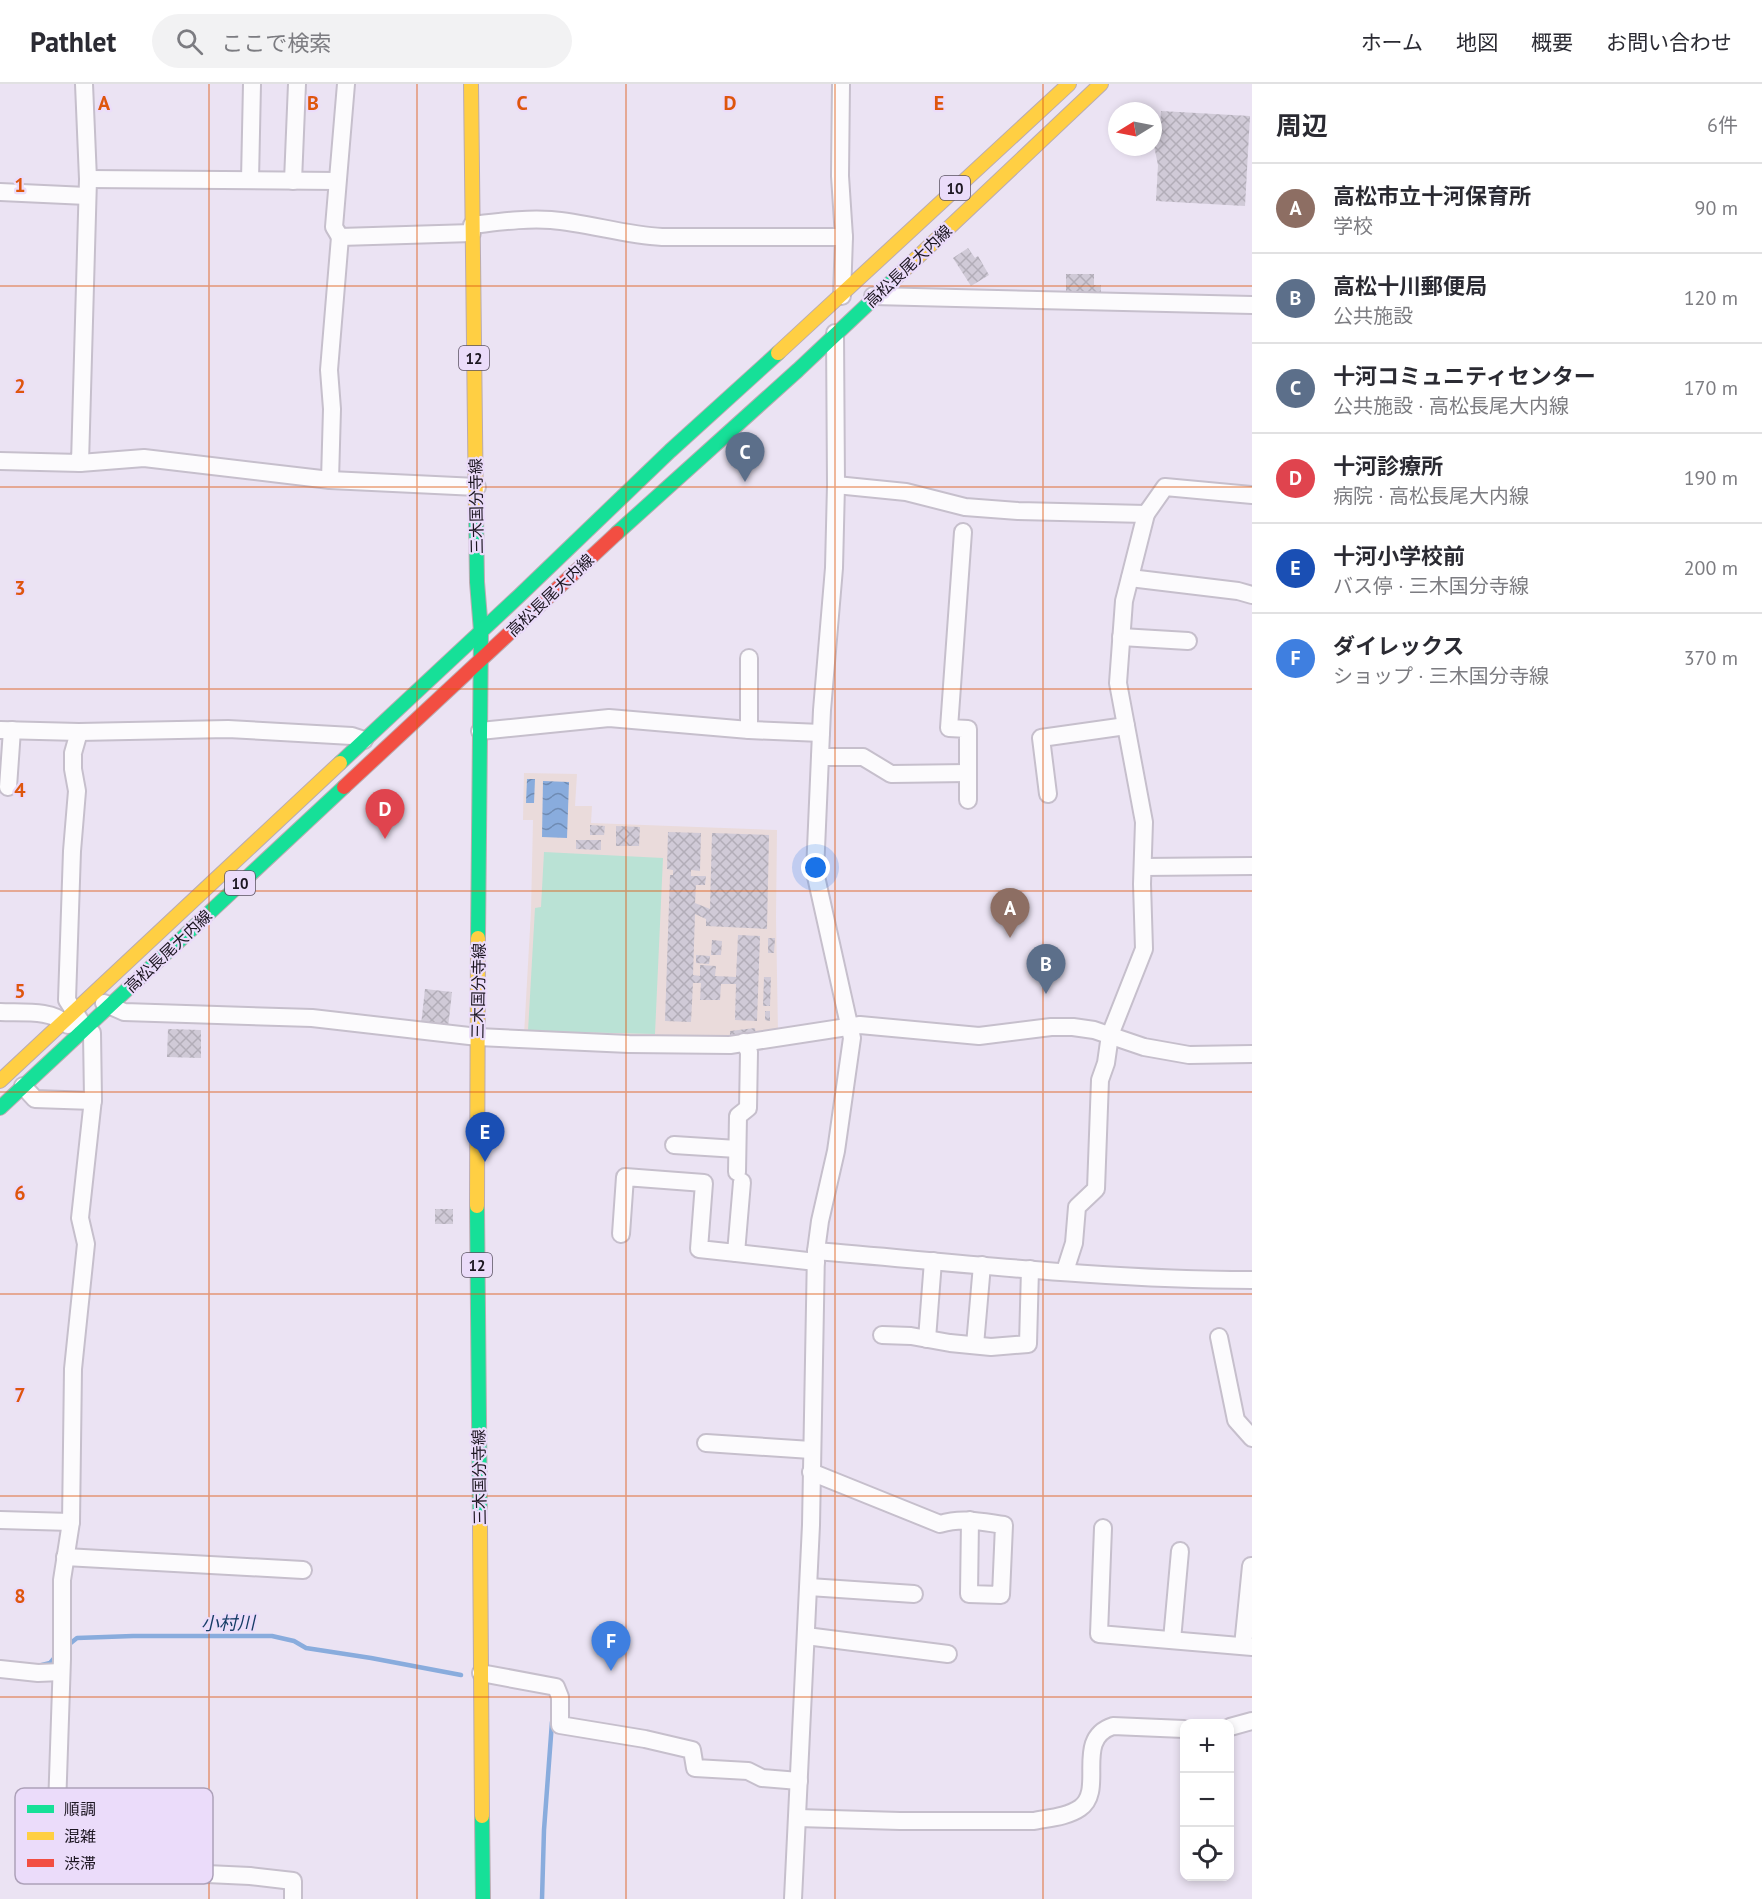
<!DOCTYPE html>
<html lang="ja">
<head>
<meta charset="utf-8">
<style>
  body { margin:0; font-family:"PT Sans","Noto Sans JP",sans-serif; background:#f2f2f3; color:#2b2b33 }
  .controls { position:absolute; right:18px; bottom:18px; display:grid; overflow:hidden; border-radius:12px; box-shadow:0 3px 9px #0003 }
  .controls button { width:54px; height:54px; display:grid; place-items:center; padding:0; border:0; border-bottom:2px solid #e1e1e2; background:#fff; color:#2b2b33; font:30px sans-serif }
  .compass { position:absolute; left:1108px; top:18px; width:54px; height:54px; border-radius:50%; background:#fff; box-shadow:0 3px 9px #0003; rotate:260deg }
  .you { position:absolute; left:816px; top:784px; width:21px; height:21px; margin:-15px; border:4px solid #fff; border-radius:50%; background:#1a73e8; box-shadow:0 0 0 9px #1a73e833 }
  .badge { display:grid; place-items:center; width:39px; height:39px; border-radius:50%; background:#645e6a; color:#fff; font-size:20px; font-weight:700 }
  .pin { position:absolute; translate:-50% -50px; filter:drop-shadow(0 2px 3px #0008) }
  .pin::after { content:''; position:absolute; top:32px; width:21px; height:18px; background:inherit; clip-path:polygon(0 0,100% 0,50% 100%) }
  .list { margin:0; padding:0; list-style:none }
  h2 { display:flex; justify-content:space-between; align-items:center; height:78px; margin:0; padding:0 24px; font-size:26px }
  h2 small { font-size:20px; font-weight:400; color:#7c7c81 }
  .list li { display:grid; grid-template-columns:39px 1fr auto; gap:18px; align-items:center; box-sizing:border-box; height:90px; padding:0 24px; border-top:2px solid #e1e1e2 }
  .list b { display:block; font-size:22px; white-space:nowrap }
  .list p { margin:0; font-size:20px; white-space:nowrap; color:#7c7c81 }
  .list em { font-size:20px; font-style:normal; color:#7c7c81 }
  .icon { flex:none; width:33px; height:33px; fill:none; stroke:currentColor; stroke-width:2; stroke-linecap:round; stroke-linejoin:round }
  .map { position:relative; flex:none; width:1252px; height:1815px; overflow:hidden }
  header { display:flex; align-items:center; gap:36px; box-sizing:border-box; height:84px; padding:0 30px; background:#fff; border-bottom:2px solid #e1e1e2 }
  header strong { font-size:28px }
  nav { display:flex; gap:33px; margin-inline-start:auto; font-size:21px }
  .search { width:420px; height:54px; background:#f2f2f3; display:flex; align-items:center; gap:15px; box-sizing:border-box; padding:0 21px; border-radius:33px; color:#7c7c81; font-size:22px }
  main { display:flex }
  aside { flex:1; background:#fff }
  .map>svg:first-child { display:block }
  .education { fill:#eadbdb }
  .grass { fill:#bae2d5 }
  .water { fill:url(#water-waves) }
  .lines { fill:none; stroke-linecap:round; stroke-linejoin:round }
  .stream { stroke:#89acdd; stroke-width:4.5 }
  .building { fill:url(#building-cross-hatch) }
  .street-casing { stroke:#c6bfcc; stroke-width:20 }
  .fast-casing { stroke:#baabb1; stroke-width:16 }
  .slow-casing { stroke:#baabb1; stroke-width:16 }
  .jam-casing { stroke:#baabb1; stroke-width:16 }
  .street { stroke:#fcfbfd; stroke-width:16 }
  .fast { stroke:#16e098; stroke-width:14 }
  .slow { stroke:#ffcf43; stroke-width:14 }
  .jam { stroke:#f24e42; stroke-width:14 }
  .grid { fill:none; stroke:#de560d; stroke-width:1.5; stroke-opacity:0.55 }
  .labels { text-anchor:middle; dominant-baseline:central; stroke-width:4.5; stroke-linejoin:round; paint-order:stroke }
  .shield { fill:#ebdcfa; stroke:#5a5162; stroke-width:1.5 }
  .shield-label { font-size:15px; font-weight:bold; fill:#1c1621 }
  .street-label { font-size:16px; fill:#1c1621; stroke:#ebdcfa }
  .water-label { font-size:18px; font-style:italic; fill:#163d66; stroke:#ebdcfa }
  .key { fill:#ebdcfa; stroke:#ada1b9; stroke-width:1.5 }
  .key-label { font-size:16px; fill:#1c1621 }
  .grid-label { font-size:20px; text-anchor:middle; font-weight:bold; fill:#de560d; stroke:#ebdcfa; stroke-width:4.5; stroke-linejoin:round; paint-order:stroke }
</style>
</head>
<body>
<header>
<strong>Pathlet</strong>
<div class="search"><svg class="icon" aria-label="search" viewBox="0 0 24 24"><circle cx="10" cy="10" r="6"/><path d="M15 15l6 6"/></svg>ここで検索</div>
<nav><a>ホーム</a><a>地図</a><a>概要</a><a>お問い合わせ</a></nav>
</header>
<main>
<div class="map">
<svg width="1252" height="1815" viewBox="0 0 1252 1815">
  <defs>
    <pattern id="water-waves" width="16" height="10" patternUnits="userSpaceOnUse" patternTransform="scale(1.5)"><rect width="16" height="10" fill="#89acdd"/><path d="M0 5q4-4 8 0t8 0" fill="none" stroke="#6f8bb3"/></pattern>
    <pattern id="building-cross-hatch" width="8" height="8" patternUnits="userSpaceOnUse" patternTransform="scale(1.5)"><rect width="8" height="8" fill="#d0cad7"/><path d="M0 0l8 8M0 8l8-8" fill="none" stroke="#b2adb8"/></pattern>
  </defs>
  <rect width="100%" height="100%" fill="#ebe3f3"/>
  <path class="education" d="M524,689L577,690L575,722H592L591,739L777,746L776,833L778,949L733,955L524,951L531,827L533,736H523Z"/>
  <path class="grass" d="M544,768L663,774L655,950L528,947L535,824L541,823Z"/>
  <g class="water">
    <path d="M527,695H535L534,719H526Z"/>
    <path d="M543,697L569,698L567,754L542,753Z"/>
  </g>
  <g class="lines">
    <g class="stream">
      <path d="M67,1562L77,1554L133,1552H272L294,1557L306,1564L371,1574L461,1591"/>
      <path d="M38,1582L50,1579L56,1572"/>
      <path d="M542,1815L544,1746L552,1638"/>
    </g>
  </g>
  <g class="building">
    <path d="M1161,27L1250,32L1245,122L1156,117L1158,81L1154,62L1160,46Z"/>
    <path d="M968,164L975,174L978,172L989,191L971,202L953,174Z"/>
    <path d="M1066,190H1094V201H1101V211H1066Z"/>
    <path d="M590,741L605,742L604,751H590Z"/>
    <path d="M616,742L640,743L639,762H616Z"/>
    <path d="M668,748L701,749L700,787L691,786V792H706L705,801H696L695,819L710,825L712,749L769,751L767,845L706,842V835L695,830L693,891L700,892V881L716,882L715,892L736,893L738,851L760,852L757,937L735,936L736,900H721L720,916H700L701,899H693L691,938L665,937L670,791H673V786L667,785Z"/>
    <path d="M576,756H601V766L576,765Z"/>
    <path d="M768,854H775L774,869H768Z"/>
    <path d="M712,856L722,857L721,871H711Z"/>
    <path d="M696,871L710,872L709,880L696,879Z"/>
    <path d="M764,893H771L770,922H763Z"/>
    <path d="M425,905L452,908L448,944L421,941Z"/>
    <path d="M765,927H770V937L765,936Z"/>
    <path d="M755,944L756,950L730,953V947Z"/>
    <path d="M168,945L201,946V974L167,973Z"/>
    <rect x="435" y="1125" width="18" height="15"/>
  </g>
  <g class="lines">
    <g class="street-casing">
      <g id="street">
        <path d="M346,0L334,143L340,153L472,149"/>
        <path d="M841,0L840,92L844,153L842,212"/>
        <path d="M88,95L337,97"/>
        <path d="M250,96L252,0"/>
        <path d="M293,97L297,0"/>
        <path d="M0,108L87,112"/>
        <path d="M472,141C499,138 525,134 551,136C588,139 624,151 662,153H844"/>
        <path d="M873,212L1252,221"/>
        <path d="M0,377L80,379L88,95L84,0"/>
        <path d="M80,379L144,374L330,396L477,403"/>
        <path d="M330,396L332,325L329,286L340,153"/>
        <path d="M836,401L906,408L965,423L1018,427L1146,430L1165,403L1252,411"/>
        <path d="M963,448L949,644L968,645V716"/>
        <path d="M1130,494L1238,507L1252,511"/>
        <path d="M1121,553L1188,557"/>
        <path d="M0,646L79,648L228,645L352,652L364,656"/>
        <path d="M749,646V574"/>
        <path d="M480,647L609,634L749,646L821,649"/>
        <path d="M79,648L73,669V685L77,707L72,767L67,916L85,944L92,949L93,1015L80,1134L86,1160L73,1285L71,1438L62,1496V1575L55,1783L250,1792L293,1797V1815"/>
        <path d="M820,673H863L891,690L968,689"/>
        <path d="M8,703L12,646"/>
        <path d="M1048,710L1041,654L1126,642"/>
        <path d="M1143,783L1252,782"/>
        <path d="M104,919L124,928L312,934L478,953L629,960L730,961L860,941L979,952L1051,943H1073L1094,946L1144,963L1189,971L1252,970"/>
        <path d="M0,928C22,929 52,925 68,941"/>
        <path d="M23,1002L35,1015L93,1017"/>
        <path d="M674,1061L737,1065"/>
        <path d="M737,1088L738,1032L748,1024L749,968L744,958"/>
        <path d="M621,1150L625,1093L704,1099L699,1165L736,1169L742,1098"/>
        <path d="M816,1167C961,1179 1107,1196 1252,1196"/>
        <path d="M736,1169L816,1178"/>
        <path d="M1065,1187L1074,1159L1077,1123L1096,1105L1100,996L1106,979L1110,951L1144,865L1142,800L1144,738L1118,599L1124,517L1146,430"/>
        <path d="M882,1251L911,1252L950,1259L991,1263L1028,1260L1030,1185"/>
        <path d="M1219,1253L1236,1336L1252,1354"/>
        <path d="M927,1255L933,1177"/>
        <path d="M975,1261L982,1181"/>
        <path d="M706,1359L811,1366"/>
        <path d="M811,1388L940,1440C962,1433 982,1438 1004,1441L1001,1511L969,1510L970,1436"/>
        <path d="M0,1436L71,1438"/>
        <path d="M1103,1444L1099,1550L1252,1563"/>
        <path d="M65,1473L303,1486"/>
        <path d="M809,1503L914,1510"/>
        <path d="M806,1552L948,1570"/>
        <path d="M1172,1556L1180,1467"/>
        <path d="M1243,1562L1251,1482"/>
        <path d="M0,1585L38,1589L61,1588"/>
        <path d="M481,1589L556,1603L560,1613V1641L645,1655L692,1666L695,1684L748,1687L762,1694L799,1697"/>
        <path d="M1230,1643L1252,1637"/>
        <path d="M798,1734L900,1737H1034C1049,1734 1067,1733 1080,1724C1106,1706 1073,1655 1113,1642L1184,1645"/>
        <path d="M793,1815L811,1441L816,1167L820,1137L836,1067L852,954L815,788L822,626L834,484L836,401L835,249"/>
      </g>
    </g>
    <g class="fast-casing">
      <g id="fast">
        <path d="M476,431L477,498L481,547L478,854"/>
        <path d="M617,449L798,286L903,187"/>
        <path d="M340,679L519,512L670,367L778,269"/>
        <path d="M0,1024L344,703"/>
        <path d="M477,1122L480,1441"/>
        <path d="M482,1732L483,1815"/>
      </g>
    </g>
    <g class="slow-casing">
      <g id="slow">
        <path d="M471,0L476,431"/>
        <path d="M903,187L1101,0"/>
        <path d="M778,269L1069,0"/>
        <path d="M0,997L340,679"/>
        <path d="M477,1122L478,854"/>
        <path d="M480,1441L482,1732"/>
      </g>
    </g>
    <g class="jam-casing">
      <path id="jam" d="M344,703L617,449"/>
    </g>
    <use href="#street" class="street"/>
    <use href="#fast" class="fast"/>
    <use href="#slow" class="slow"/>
    <use href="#jam" class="jam"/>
  </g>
  <path class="grid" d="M209,0V1815M417,0V1815M626,0V1815M835,0V1815M1043,0V1815M0,202H1252M0,403H1252M0,605H1252M0,807H1252M0,1008H1252M0,1210H1252M0,1412H1252M0,1613H1252"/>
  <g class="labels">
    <g class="shield">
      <rect x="940" y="92" width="30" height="24" rx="4.5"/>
      <rect x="459" y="262" width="30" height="24" rx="4.5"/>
      <rect x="225" y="787" width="30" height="24" rx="4.5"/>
      <rect x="462" y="1169" width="30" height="24" rx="4.5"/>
    </g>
    <g class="shield-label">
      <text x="955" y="104">10</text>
      <text x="474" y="274">12</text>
      <text x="240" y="799">10</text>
      <text x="477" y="1181">12</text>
    </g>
    <g class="street-label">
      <text transform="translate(908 182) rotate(-43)">高松長尾大内線</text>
      <text transform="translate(476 422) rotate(-91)">三木国分寺線</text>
      <text transform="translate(550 511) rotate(-43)">高松長尾大内線</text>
      <text transform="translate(168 867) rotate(-43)">高松長尾大内線</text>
      <text transform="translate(478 907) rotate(-89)">三木国分寺線</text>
      <text transform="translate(479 1393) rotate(-91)">三木国分寺線</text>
    </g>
    <g class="water-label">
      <text transform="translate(228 1539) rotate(-1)">小村川</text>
    </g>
  </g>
  <rect x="15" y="1704" width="198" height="96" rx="9" class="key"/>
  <rect x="27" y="1721" width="27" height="8" fill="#16e098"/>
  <rect x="27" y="1748" width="27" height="8" fill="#ffcf43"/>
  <rect x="27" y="1775" width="27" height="8" fill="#f24e42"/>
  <g class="key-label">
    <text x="64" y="1731">順調</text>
    <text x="64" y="1758">混雑</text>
    <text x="64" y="1785">渋滞</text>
  </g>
  <g class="grid-label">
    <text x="104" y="26">A</text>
    <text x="313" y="26">B</text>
    <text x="522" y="26">C</text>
    <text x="730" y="26">D</text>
    <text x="939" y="26">E</text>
    <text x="20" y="108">1</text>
    <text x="20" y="309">2</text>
    <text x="20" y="511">3</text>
    <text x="20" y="713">4</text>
    <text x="20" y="914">5</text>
    <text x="20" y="1116">6</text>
    <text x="20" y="1318">7</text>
    <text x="20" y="1519">8</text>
  </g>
</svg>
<div class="controls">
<button>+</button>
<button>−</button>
<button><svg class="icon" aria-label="locate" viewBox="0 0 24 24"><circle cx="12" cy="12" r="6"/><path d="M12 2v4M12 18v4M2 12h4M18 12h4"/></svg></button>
</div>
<svg class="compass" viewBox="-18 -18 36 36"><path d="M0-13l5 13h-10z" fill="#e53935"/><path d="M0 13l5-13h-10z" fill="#7c7c81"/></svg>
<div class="you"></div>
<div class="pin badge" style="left:1010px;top:854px;background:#8d6e63">A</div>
<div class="pin badge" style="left:1046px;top:910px;background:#5c6f8a">B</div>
<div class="pin badge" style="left:745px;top:398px;background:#5c6f8a">C</div>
<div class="pin badge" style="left:385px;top:755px;background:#e0444e">D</div>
<div class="pin badge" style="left:485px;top:1078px;background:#1a4fb4">E</div>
<div class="pin badge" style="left:611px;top:1587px;background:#3f7fe0">F</div>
</div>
<aside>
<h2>周辺<small>6件</small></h2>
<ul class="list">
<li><span class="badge" style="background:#8d6e63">A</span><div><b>高松市立十河保育所</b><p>学校</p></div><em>90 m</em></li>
<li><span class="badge" style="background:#5c6f8a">B</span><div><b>高松十川郵便局</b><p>公共施設</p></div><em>120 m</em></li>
<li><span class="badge" style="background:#5c6f8a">C</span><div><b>十河コミュニティセンター</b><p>公共施設 · 高松長尾大内線</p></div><em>170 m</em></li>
<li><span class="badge" style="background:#e0444e">D</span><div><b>十河診療所</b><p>病院 · 高松長尾大内線</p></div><em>190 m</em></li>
<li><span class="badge" style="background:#1a4fb4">E</span><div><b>十河小学校前</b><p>バス停 · 三木国分寺線</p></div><em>200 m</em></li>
<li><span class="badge" style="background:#3f7fe0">F</span><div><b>ダイレックス</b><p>ショップ · 三木国分寺線</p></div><em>370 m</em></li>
</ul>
</aside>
</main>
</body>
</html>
